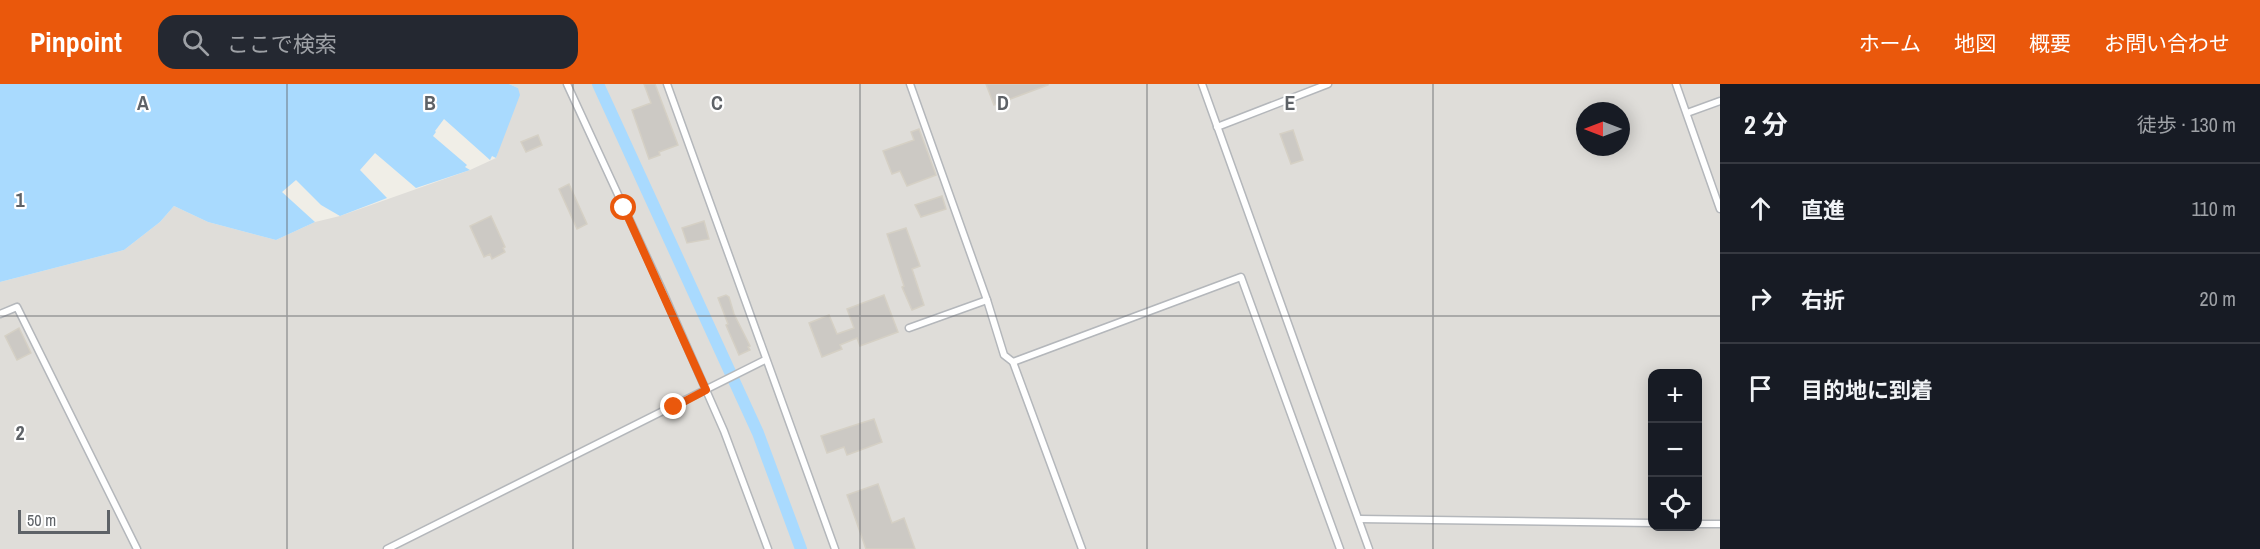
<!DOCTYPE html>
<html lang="ja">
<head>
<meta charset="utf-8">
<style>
  body { margin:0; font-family:"Archivo Narrow","Noto Sans JP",sans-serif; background:#242831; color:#f1f3f6 }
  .controls { position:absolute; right:18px; bottom:18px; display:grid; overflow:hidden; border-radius:12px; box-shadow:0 3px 15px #0003 }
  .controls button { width:54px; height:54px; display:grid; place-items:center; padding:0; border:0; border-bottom:2px solid #363941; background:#171b24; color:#f1f3f6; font:30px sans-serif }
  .compass { position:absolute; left:1576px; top:18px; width:54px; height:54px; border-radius:50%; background:#171b24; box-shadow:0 3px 15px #0003; rotate:270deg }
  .scale { position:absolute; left:18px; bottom:15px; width:92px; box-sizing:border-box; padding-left:6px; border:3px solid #5e6267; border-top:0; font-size:16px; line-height:21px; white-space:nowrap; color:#5e6267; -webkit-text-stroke:4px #fff; paint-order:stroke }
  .stop { position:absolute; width:18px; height:18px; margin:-14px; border:4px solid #ea580c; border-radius:50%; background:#fff }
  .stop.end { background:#ea580c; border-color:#fff; box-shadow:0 2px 6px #0008 }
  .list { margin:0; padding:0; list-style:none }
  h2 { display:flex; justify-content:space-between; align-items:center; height:78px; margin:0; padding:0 24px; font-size:26px }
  h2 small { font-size:20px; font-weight:400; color:#9ea1a6 }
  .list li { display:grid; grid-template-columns:39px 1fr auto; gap:18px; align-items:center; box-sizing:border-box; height:90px; padding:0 24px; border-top:2px solid #363941 }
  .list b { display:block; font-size:22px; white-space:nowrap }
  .list em { font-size:20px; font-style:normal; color:#9ea1a6 }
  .icon { flex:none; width:33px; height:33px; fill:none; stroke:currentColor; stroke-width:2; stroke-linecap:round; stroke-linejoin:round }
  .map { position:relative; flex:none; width:1720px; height:465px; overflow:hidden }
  header { display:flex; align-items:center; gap:36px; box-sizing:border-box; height:84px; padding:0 30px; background:#ea580c; color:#fff }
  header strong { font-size:28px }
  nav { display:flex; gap:33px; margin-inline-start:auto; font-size:21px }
  .search { width:420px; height:54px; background:#242831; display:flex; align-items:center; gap:15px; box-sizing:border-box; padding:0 21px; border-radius:18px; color:#9ea1a6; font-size:22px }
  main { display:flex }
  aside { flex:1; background:#171b24 }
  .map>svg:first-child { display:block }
  .industrial { fill:#dfddd9; fill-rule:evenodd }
  .water { fill:#a9dafe }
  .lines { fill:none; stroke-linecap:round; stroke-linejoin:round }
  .canal { stroke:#a9dafe; stroke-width:12 }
  .building { fill:#ccc9c4; stroke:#d5d0c5; stroke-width:1.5 }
  .lane-casing { stroke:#b4b7bb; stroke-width:9 }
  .lane { stroke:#fff; stroke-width:6 }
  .route { stroke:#ea580c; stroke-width:8 }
  .grid { fill:none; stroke:#5e6267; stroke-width:1.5; stroke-opacity:0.55 }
  .grid-label { font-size:20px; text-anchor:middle; font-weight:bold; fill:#5e6267; stroke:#fff; stroke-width:4.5; stroke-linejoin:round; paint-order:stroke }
</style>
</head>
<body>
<header>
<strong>Pinpoint</strong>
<div class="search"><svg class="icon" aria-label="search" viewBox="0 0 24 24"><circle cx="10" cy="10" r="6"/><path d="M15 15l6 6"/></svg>ここで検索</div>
<nav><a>ホーム</a><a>地図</a><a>概要</a><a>お問い合わせ</a></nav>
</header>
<main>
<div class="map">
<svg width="1720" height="465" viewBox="0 0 1720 465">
  <rect width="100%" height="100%" fill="#f0eee7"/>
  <path class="industrial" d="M509,0H1720V465H0V198L124,166L160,138L174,122L208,138L276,156L315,138L340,132L470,86L496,74L518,4ZM1585,27H1621V63H1585ZM1652,290H1698V442H1652Z"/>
  <path class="water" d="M0,0H509L518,4L520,11L496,74L492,72L490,76L444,35L435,47L436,48L433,52L467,81L465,83L470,86L416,104L375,69L360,86L387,114L340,132L321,121L296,96L282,108L315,138L276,156L208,138L174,122L160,138L124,166L0,198Z"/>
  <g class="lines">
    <path class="canal" d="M598,0L758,349L801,465"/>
  </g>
  <g class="building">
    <path d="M644,0H655L678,61L659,68L660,71L649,75L632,26L651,19Z"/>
    <path d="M986,0H1048V1L994,21Z"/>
    <path d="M919,45L936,91L907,102L900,87L892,90L883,67L914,56L911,48Z"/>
    <path d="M1293,46L1303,76L1291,80L1280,50Z"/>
    <path d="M538,51L542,61L526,68L521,58Z"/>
    <path d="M569,100L587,140L577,145L559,105Z"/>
    <path d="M942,112L946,125L921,133L915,121Z"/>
    <path d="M491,132L505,163L503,164L505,168L492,175L490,170L484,173L470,142Z"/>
    <path d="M704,137L709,155L687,159L682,144Z"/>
    <path d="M906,144L920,182L912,185L924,221L912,226L902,203L904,202L887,150Z"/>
    <path d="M726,211L729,213L734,230L750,262L748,263L750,266L739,271L726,241L728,240L718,214Z"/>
    <path d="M884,211L898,248L860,262L857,254L840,261L842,265L822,273L809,239L829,231L837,250L854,244L847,225Z"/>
    <path d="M19,244L31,269L17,276L5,252Z"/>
    <path d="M874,335L882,358L847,371L844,363L827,369L821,352Z"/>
    <path d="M878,400L892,439L904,434L915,465H866L847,411Z"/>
  </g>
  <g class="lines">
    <g class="lane-casing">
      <g id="lane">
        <path d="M567,0L662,206L724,347L768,465"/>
        <path d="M667,0L835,465"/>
        <path d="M910,0L987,216L1004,271L1013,278L1082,465"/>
        <path d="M1202,0L1369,465"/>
        <path d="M1676,0L1720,125"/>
        <path d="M1687,29L1720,17"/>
        <path d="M1217,43L1328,0"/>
        <path d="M0,230L17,223L137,465"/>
        <path d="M909,244L987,216"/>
        <path d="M1013,278L1241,193L1340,465"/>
        <path d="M1359,435L1652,439"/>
        <path d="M1698,440H1720"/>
        <path d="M387,465L765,276"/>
      </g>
    </g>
    <use href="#lane" class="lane"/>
  </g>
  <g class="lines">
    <path class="route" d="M624,124L706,306L674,323"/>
  </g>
  <path class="grid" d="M287,0V465M573,0V465M860,0V465M1147,0V465M1433,0V465M0,232H1720"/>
  <g class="grid-label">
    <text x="143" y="26">A</text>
    <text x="430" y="26">B</text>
    <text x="717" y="26">C</text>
    <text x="1003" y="26">D</text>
    <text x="1290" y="26">E</text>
    <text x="20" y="123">1</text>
    <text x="20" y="356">2</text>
  </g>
</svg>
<div class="controls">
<button>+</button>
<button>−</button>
<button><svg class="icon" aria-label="locate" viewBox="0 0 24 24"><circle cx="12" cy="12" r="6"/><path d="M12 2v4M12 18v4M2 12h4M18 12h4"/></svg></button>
</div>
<svg class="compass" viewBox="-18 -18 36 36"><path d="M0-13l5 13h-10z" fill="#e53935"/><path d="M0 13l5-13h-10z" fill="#9ea1a6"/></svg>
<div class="scale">50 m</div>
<div class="stop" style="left:624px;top:124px"></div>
<div class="stop end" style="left:674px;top:323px"></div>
</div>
<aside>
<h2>2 分<small>徒歩 · 130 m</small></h2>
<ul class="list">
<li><svg class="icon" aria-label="ahead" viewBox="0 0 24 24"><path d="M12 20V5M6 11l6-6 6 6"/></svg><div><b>直進</b></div><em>110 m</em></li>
<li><svg class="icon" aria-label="right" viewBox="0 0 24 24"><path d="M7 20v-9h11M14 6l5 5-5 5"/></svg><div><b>右折</b></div><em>20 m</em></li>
<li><svg class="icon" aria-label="arrive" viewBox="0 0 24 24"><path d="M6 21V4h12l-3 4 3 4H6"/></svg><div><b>目的地に到着</b></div></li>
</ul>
</aside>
</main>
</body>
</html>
